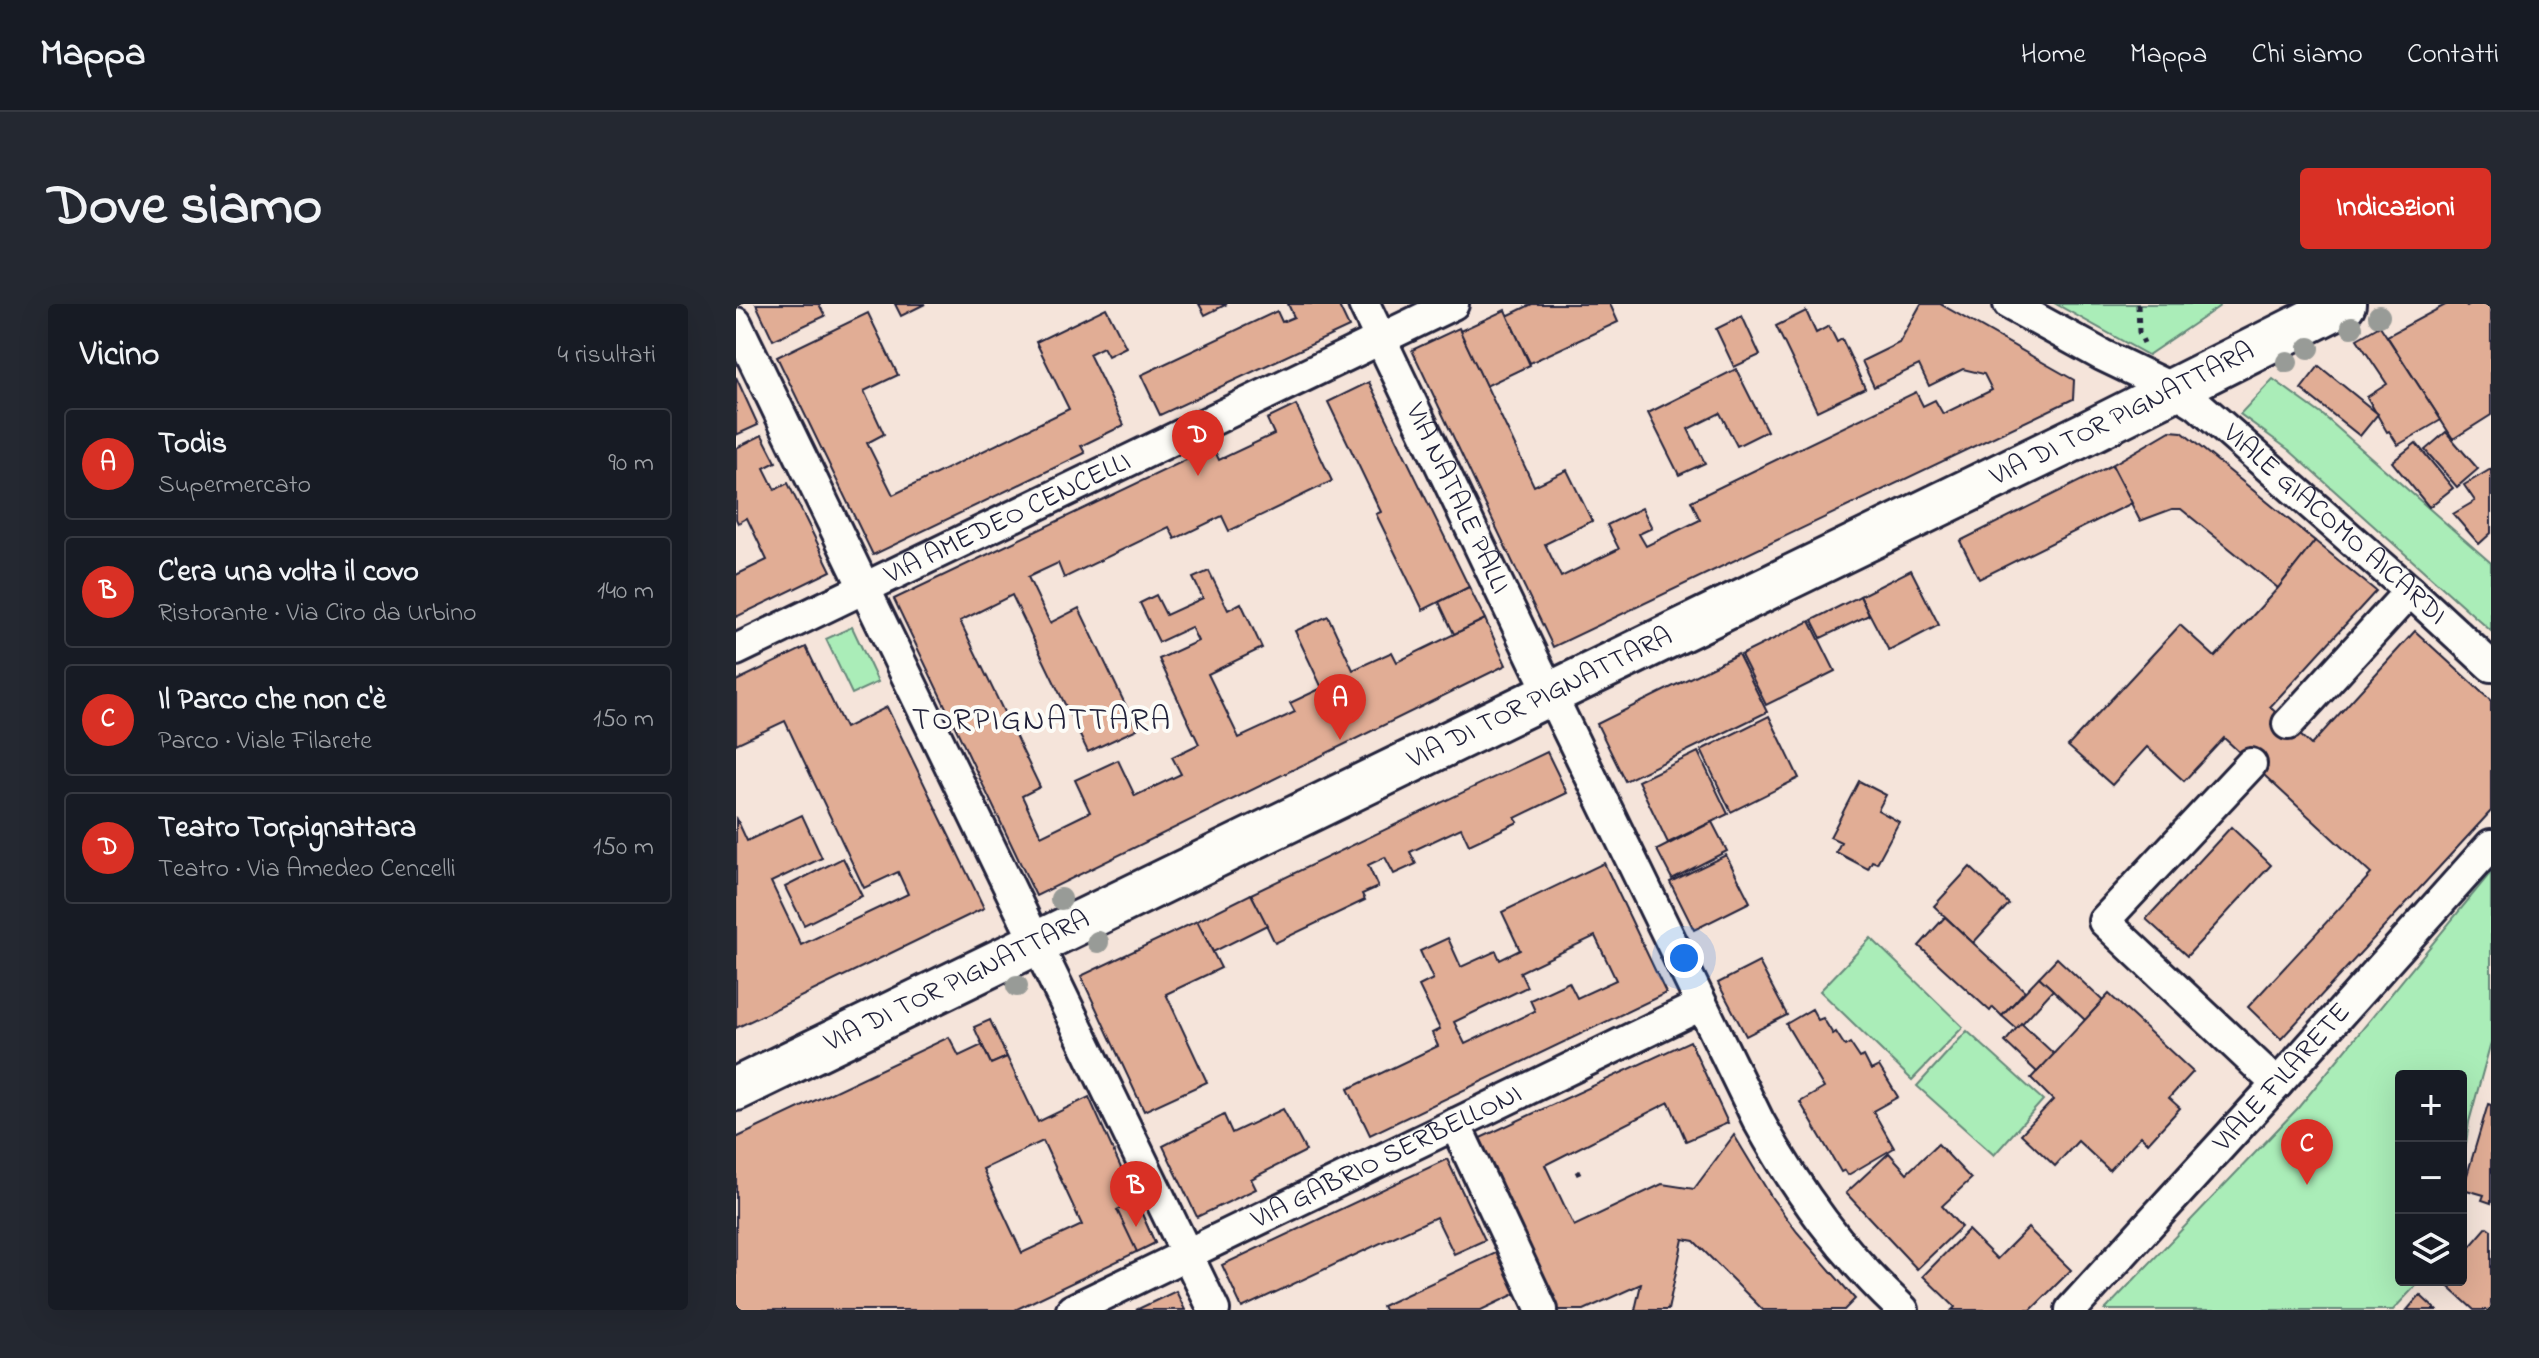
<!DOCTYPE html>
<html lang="it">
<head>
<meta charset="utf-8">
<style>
  body { margin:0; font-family:"Indie Flower",sans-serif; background:#242831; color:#f1f3f6 }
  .controls { position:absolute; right:24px; bottom:24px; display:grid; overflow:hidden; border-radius:8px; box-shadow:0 8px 32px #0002 }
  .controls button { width:72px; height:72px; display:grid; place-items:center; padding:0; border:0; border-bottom:2px solid #363941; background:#171b24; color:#f1f3f6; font:40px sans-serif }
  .you { position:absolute; left:948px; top:654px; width:28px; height:28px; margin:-20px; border:6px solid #fff; border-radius:50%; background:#1a73e8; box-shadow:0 0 0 12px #1a73e833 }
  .badge { display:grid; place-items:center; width:52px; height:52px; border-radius:50%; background:#d93025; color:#fff; font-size:26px; font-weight:700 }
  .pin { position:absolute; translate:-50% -66px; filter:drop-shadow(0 2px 4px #0008) }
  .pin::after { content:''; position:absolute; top:42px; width:28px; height:24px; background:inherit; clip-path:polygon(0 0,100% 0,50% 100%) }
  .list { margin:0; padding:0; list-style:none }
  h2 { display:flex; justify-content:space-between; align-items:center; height:104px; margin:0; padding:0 32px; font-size:34px }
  h2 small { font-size:26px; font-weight:400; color:#9ea1a6 }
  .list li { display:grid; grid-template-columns:52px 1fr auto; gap:24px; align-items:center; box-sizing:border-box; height:112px; margin:0 16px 16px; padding:0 16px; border:2px solid #363941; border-radius:8px }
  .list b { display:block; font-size:30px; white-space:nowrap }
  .list p { margin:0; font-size:26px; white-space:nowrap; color:#9ea1a6 }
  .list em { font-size:26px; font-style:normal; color:#9ea1a6 }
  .icon { flex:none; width:44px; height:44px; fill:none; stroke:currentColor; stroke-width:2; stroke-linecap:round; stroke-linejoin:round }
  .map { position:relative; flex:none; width:1755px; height:1006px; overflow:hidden; border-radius:8px }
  header { display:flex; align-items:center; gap:48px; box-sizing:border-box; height:112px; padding:0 40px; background:#171b24; border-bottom:2px solid #363941 }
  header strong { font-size:38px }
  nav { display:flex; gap:44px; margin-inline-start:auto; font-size:28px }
  .intro { display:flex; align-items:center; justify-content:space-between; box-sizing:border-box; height:192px; padding:0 48px }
  h1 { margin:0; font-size:56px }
  .button { padding:20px 36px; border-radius:8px; background:#d93025; color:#fff; font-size:28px; font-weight:700 }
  main { display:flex; gap:48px; padding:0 48px }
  aside { flex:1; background:#171b24; border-radius:8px; box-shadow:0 8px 32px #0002 }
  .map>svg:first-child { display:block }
  .green { fill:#aaedb8; stroke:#66887a; stroke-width:2 }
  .building { fill:#e1ad95; stroke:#22223b; stroke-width:2; fill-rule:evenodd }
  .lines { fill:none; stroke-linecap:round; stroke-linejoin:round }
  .minor-casing { stroke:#22223b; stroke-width:36 }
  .secondary-casing { stroke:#22223b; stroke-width:48 }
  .path { stroke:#22223b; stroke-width:5; stroke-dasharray:6 6; stroke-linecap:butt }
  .minor { stroke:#fdfcf7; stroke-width:30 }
  .secondary { stroke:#fdfcf7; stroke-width:42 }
  .tree { fill:#989b97 }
  .labels { text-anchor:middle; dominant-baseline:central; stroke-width:8; stroke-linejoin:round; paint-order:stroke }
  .street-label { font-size:28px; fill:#22223b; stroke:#fdfcf7 }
  .quarter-label { font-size:32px; letter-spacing:2px; fill:#22223b; stroke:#fdfcf7 }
</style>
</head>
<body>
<header>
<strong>Mappa</strong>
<nav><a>Home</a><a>Mappa</a><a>Chi siamo</a><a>Contatti</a></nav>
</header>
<div class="intro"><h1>Dove siamo</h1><a class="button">Indicazioni</a></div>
<main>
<aside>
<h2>Vicino<small>4 risultati</small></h2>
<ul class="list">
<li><span class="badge">A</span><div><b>Todis</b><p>Supermercato</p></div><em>90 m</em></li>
<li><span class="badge">B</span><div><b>C'era una volta il covo</b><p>Ristorante · Via Ciro da Urbino</p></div><em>140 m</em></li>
<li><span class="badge">C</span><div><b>Il Parco che non c'è</b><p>Parco · Viale Filarete</p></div><em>150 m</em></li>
<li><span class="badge">D</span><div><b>Teatro Torpignattara</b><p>Teatro · Via Amedeo Cencelli</p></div><em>150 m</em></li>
</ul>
</aside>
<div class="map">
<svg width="1755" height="1006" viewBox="0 0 1755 1006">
  <rect width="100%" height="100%" fill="#f5e4da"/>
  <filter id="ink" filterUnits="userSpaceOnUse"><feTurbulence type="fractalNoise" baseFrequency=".0125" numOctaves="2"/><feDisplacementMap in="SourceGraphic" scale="16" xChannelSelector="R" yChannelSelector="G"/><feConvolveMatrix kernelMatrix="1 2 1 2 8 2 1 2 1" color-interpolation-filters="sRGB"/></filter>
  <g filter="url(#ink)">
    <g class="green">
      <path d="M1320,0H1483L1484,2L1412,51Z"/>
      <path d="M1537,75L1588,112L1755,259V327L1553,146L1504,110Z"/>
      <path d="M116,323L142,378L116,390L90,335Z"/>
      <path d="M1755,568V738L1733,818L1725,875V772H1665V976H1685L1657,1006H1369L1562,804Z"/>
      <path d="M1135,634L1227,723L1176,776L1084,687Z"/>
      <path d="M1231,727L1307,796L1258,851L1181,782Z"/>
    </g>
    <g class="building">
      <path d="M20,0H83L89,12L37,36Z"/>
      <path d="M159,0H189L165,12Z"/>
      <path d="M463,0H491L469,11Z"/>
      <path d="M552,0H602L613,23L424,111L405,71L541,7L546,18L558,13Z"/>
      <path d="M796,0H874L882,18L794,59L771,12Z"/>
      <path d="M1185,0H1204L1338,76L1337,95L817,343L676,46L723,24L798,182L831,166L856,217L809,240L825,273L883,245L871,221L906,204L916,224L903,230L910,242L964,216L955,197L1180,88L1187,102L1199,96L1207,110L1256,86L1248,70L1227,65L1193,82L1183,61L1138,83L1126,57L1163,39Z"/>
      <path d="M1711,0H1729L1731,2L1734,0H1755V111L1717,135L1651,32Z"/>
      <path d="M370,4L390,43L372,52L367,43L353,50L388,121L345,142L349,149L137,251L41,53L132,9L162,71L128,87L148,130L131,139L157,191L333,105L300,38Z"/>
      <path d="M769,6L794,61L750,82L724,27Z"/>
      <path d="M1070,7L1080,29L1093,22L1101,38L1106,35L1129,84L1081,107L1040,22Z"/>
      <path d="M1006,12L1024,51L998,63L980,25Z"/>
      <path d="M1644,22L1705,116L1662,141L1653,127L1651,128L1631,93L1651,80L1621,35Z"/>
      <path d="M1583,62L1642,110L1624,132L1565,85Z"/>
      <path d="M1000,65L1031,127L1001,142L984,109L952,125L969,159L943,171L912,109Z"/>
      <path d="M0,73L22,121L0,131Z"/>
      <path d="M633,78L733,283L687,306L640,210L645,208L592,98Z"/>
      <path d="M560,101L596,177L493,227L486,212L439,235L433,223L328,274L322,259L292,273L314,319L343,304L401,425L352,448L276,291L224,317L304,483L286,492L305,532L354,508L339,476L382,456L399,492L445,470L436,453L463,440L423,355L462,337L455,323L423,338L404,299L420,291L430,311L467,294L457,274L473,267L492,306L505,299L526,344L472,370L503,434L559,408L554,399L586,384L559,327L592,312L617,366L656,348L661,358L749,315L770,361L300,592L158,295L477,143L483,156L538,130L531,115Z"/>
      <path d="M1434,127L1446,128L1579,237L1542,284L1445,205H1436L1404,217L1376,161Z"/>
      <path d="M1710,128L1742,165L1721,183L1689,146Z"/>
      <path d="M26,131L40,158L28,164L39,186L52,179L95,267L0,313V271L31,256L11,214L2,219L0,215V144Z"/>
      <path d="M1680,139L1717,184L1693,203L1656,158Z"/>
      <path d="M1376,161L1396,199L1243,275L1224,237Z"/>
      <path d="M1755,165V229L1743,240L1717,210L1739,197L1728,181Z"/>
      <path d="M1579,237L1640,287L1534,403L1575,441L1679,327L1755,397V507L1545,735L1512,703L1635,570L1488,434L1448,477L1411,443L1376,481L1332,442L1444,321L1479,353L1542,284Z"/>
      <path d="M1175,266L1203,321L1153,347L1124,292Z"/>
      <path d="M733,283L749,315L718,330L703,298Z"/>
      <path d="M1124,292L1133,311L1085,334L1076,316Z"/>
      <path d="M1074,317L1099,367L1030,401L1005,351Z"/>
      <path d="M70,343L109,424L151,403L248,604L0,724V513L11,537L66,511L86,554L35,578L65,641L172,590L162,568L128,584L49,417L0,440V377Z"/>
      <path d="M1002,350L1031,408L889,477L861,420Z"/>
      <path d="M1033,412L1063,474L995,508L965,446Z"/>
      <path d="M811,448L831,489L779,514L782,518L733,541L725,524L674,548L680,560L658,570L649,553L632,561L642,583L626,590L629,596L539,639L515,590Z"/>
      <path d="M962,448L992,510L932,539L902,477Z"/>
      <path d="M1123,477L1150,491L1142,506L1163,518L1141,559L1136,557L1132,565L1100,548L1105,538L1094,533Z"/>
      <path d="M976,518L991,547L936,575L921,546Z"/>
      <path d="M1495,523L1535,561L1451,652L1410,615Z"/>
      <path d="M990,551L1014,598L958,626L934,578Z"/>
      <path d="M107,554L126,592L68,621L49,583Z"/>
      <path d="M868,559L930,689L634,831L612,785L702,742L696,729L704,725L683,682L697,675L684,647L712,634L725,663L760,647L764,656L784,646L766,608ZM859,632L880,676L841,694L833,678L794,696L799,707L729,740L718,718L791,683L784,668Z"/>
      <path d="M1234,563L1273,600L1237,639L1198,602Z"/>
      <path d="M515,590L531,621L477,648L461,617Z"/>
      <path d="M1209,613L1289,687L1266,712L1257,703L1254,707L1183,642Z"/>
      <path d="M461,617L485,664L430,690L471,778L408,807L345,672Z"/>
      <path d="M1321,654L1367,697L1349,716L1303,673Z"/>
      <path d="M1023,658L1051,711L1010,732L982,679Z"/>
      <path d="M1303,673L1317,686L1281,725L1266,712Z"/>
      <path d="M1373,690L1457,768L1433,794L1444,804L1412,839L1405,832L1373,866L1342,837L1319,862L1285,830L1317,796L1295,774Z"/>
      <path d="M1076,705L1082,716L1087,714L1097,730L1100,728L1109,742L1114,739L1124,754L1128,752L1135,766L1143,762L1162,793L1137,807L1158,844L1112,871L1109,866L1105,868L1064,798L1088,784L1050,720Z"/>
      <path d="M254,716L271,753L255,760L238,723Z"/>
      <path d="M1285,719L1318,750L1301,768L1269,738Z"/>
      <path d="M213,733L223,752L246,741L255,760L271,753L302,818L353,793L419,939L279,1006H0V834ZM307,837L346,921L286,949L247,865Z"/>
      <path d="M954,737L992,819L950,837L933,798L809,861L838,922L926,880L958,885L998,831L1036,894L1061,928L1119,995L1108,1006H1027L958,937L947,935L932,1006H899L905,980L848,1006H822L740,836Z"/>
      <path d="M1752,800L1755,801V899L1746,896L1748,891L1727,885Z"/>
      <path d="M547,805L570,847L515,875L520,885L461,913L427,842L488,811L496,829Z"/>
      <path d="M1202,840L1235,875L1206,902L1225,923L1181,965L1110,889L1153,849L1171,869Z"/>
      <path d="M711,855L749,936L718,950L700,913L506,1004L486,961Z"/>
      <path d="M400,897L419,939L401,948L381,906Z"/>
      <path d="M1751,923L1755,926V1006H1738L1705,976H1725V953Z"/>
      <path d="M1292,924L1335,966L1295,1006H1216L1219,1003L1187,972L1232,926L1261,955Z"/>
      <path d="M762,948L781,989L745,1006H648L646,1002Z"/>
      <path d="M440,987L449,1006H400Z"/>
      <path d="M1684,991L1700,1006H1671Z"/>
    </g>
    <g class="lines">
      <g class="minor-casing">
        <g id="minor">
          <path id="s1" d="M628,0L798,356L1022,816C1063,890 1105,948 1167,1006"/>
          <path id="s2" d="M1273,0L1366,51L1437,85L1461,100L1674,287L1755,362"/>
          <path d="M0,19L478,1006"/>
          <path id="s3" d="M0,346L717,0"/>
          <path d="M1552,420L1674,287"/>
          <path d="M1515,460L1368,617L1541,780"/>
          <path d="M719,820L806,1006"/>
          <path id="s4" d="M336,1006L965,701"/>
          <path id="s5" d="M1335,1006L1541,780L1755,541"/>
        </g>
      </g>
      <g class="secondary-casing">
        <g id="secondary">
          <path id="s6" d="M0,785L1349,130L1608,0"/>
        </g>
      </g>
      <g class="path">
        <path d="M1402,0L1403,28L1408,39"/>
        <path d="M841,867L843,871"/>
      </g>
      <use href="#minor" class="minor"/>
      <use href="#secondary" class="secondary"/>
    </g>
    <g class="tree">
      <circle cx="1643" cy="12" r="11"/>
      <circle cx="1616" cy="23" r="11"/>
      <circle cx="1573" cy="44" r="11"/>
      <circle cx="1551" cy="58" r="11"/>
      <circle cx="325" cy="595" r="11"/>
      <circle cx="362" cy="638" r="11"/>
      <circle cx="281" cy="682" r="11"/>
    </g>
  </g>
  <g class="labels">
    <g class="street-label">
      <text stroke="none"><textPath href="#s6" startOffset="1542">VIA DI TOR PIGNATTARA</textPath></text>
      <text stroke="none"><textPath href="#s1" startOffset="216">VIA NATALE PALLI</textPath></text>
      <text stroke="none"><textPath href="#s3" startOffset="302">VIA AMEDEO CENCELLI</textPath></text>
      <text stroke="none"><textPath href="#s2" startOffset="396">VIALE GIACOMO AICARDI</textPath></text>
      <text stroke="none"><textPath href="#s6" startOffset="894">VIA DI TOR PIGNATTARA</textPath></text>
      <text stroke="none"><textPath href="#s6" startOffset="246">VIA DI TOR PIGNATTARA</textPath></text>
      <text stroke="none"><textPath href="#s5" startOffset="314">VIALE FILARETE</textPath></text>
      <text stroke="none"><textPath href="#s4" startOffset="350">VIA GABRIO SERBELLONI</textPath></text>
    </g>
    <g class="quarter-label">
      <text x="306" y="417">TORPIGNATTARA</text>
    </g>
  </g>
</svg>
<div class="controls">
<button>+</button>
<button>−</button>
<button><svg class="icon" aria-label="layers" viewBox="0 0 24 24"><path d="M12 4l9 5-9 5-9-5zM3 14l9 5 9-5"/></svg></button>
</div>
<div class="you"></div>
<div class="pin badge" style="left:604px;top:436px">A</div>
<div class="pin badge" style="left:400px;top:923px">B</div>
<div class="pin badge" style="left:1571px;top:881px">C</div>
<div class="pin badge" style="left:462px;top:172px">D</div>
</div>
</main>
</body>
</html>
